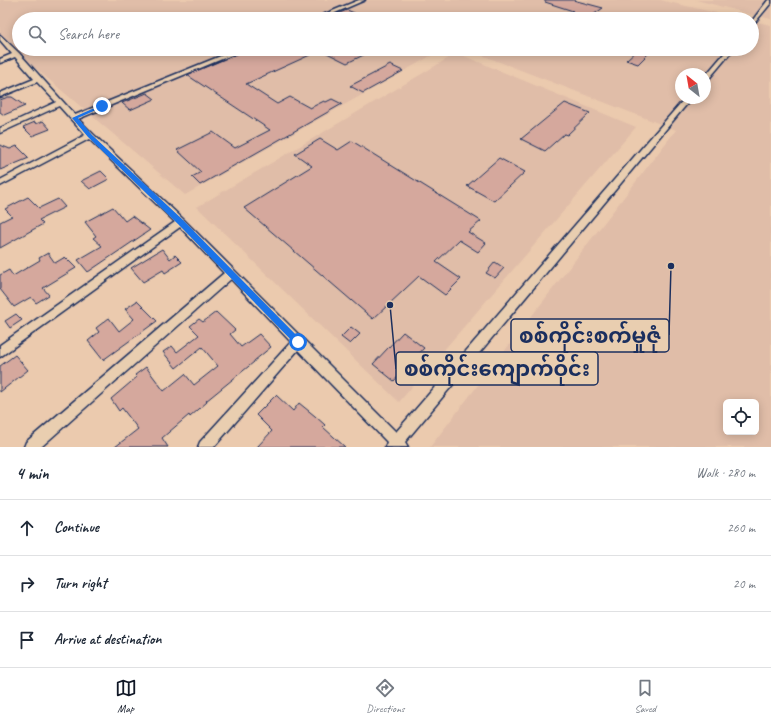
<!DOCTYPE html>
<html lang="en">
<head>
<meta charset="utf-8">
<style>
  body { margin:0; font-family:Caveat,"Noto Sans Myanmar",sans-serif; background:#f6f6f7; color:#1f2937 }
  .controls { position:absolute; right:12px; bottom:12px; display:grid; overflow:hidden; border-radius:6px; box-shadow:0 2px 10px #0003 }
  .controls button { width:36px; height:36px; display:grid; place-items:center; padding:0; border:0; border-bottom:1px solid #e0e1e3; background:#fff; color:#1f2937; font:20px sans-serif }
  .compass { position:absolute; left:675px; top:68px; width:36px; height:36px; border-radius:50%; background:#fff; box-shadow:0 2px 10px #0003; rotate:329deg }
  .stop { position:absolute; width:12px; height:12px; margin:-9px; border:3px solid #1a73e8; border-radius:50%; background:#fff }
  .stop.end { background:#1a73e8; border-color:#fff; box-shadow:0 1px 4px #0008 }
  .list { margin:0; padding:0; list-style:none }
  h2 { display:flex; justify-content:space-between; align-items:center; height:52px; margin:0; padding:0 16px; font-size:17px }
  h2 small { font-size:13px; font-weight:400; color:#747a83 }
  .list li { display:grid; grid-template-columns:26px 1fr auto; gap:12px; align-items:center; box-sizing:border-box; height:56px; padding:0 16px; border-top:1px solid #e0e1e3 }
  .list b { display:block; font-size:15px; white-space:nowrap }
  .list em { font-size:13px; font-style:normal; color:#747a83 }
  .icon { flex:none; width:22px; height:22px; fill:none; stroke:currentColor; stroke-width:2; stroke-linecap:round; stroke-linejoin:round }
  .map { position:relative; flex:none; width:771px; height:447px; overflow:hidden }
  .search { position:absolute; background:#fff; box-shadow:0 2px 10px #0003; left:12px; right:12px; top:12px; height:44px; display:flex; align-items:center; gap:10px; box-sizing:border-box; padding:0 14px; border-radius:22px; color:#747a83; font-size:15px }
  .sheet { height:220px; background:#fff }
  nav { display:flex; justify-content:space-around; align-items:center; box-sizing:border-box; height:56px; border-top:1px solid #e0e1e3; background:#fff; font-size:11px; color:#747a83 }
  nav a { display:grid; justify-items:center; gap:2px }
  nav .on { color:#111827 }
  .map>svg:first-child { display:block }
  .built { fill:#e0bda8; fill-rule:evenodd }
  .building { fill:#d5a89d; stroke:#1b2f5e }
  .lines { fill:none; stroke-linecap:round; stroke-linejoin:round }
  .minor-casing { stroke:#1b2f5e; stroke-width:3 }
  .minor { fill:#e9ceb0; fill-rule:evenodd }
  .route { fill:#1a73e8 }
  .leader { fill:none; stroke:#1b2f5e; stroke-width:1.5 }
  .callout-dot { fill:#1b2f5e; stroke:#e9ceb0; stroke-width:1.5 }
  .callout { fill:#e9ceb0; stroke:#1b2f5e; stroke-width:1.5 }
  .callout-label { font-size:21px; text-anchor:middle; font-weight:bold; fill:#1b2f5e }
</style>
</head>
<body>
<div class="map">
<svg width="771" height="447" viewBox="0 0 771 447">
  <rect width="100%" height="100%" fill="#ebcaae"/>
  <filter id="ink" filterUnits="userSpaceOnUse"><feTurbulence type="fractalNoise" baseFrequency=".025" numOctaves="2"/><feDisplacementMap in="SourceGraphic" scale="8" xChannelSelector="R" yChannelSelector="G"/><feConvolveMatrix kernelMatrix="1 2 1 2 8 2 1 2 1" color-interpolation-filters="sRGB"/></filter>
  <g filter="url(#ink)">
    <g class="built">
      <path d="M0,0H660L743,19H19V49H443L185,195L0,38Z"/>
      <path d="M696,0H771V19L754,15Z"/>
      <path d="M752,21L771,25V447H430L676,130L466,49H752ZM681,74H705V98H681ZM726,402H756V432H726Z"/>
      <path d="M457,53L636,127L399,402L197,207Z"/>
    </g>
    <g class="building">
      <path d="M545,0H573L603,8L587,19H561L573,11L545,2Z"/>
      <path d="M347,10L369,19H325Z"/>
      <path d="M247,49H376L347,63L321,50L246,84L277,104L290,97L310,108L324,101L326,102L332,99L342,104L200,185L192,177L201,172L177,150L213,132L235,148L270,130L187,75Z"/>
      <path d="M638,49H653L638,64L626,60Z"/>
      <path d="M390,65L403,71L363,93L350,86Z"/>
      <path d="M147,93L155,99L130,110L122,103Z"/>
      <path d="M8,97H12L25,106L4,115L0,112V100Z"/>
      <path d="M565,103L590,113L567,135L564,134L545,151L521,139Z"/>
      <path d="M43,121L50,129L32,136L23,127L35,122L36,124Z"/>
      <path d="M320,139L338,150L352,141L481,221L468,232L486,243L478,252L459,240L436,262L461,279L445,295L419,276L373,319L244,208L312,166L295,154Z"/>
      <path d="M0,145L10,149L17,146L29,158L0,170Z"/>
      <path d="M499,158L525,172L494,201L467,186Z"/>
      <path d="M101,171L109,179L90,189L81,181Z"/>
      <path d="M28,197L39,208L58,199L65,207L39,220L43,224L0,248V222L12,216L5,209Z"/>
      <path d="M113,207L125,221L132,216L150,230L88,272L78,260L102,246L93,238L96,236L85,222Z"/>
      <path d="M162,249L170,259L175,255L182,262L165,273L163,270L143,282L131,268Z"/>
      <path d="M48,253L55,263L65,257L76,268L43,288L49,295L36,303L31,297L14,307L0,289V275L9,270L13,276L40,260L39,258Z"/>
      <path d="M495,262L504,268L495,278L486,273Z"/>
      <path d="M137,301L157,321L103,360L88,341L99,332L96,328L109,318L119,331L134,319L125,309Z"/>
      <path d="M216,312L235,330L230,334L241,347L259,334L271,347L254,361V362L206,401L207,402L190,417L189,415L162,438L168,447H115L138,429L122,408L119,411L111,399L137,377L135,375L146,367L164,391L185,374L194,385L218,366L202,347L176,368L163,352L172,346L177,352L199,335L190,326L199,319L203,322Z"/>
      <path d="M16,314L22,320L10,328L5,321Z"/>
      <path d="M351,327L360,334L350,344L341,337Z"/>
      <path d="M403,332L424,348L394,381L373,364Z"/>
      <path d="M15,355L28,370L0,392V366Z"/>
      <path d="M276,395L293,411L299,403L315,416L325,425L323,427L345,447H257L272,431L256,415Z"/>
    </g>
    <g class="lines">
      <g class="minor-casing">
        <g id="minor">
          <path d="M359,0H365L321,19H313Z"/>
          <path d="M768,0H771V3L752,26V21Z"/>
          <path d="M0,35L19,53L75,115L238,49H246L78,119L93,134L184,220L396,432L685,98H692L405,442L408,447H385L387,442L298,350L214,447H198L200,442L291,342L231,279L41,447H24L26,442L224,273L180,227L0,357V345L175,222L89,139L0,186V180L85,135L59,106L0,133V128L56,102L37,82L0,97V93L34,79L15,57L0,63V59L12,54L0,40Z"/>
          <path d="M728,49H734L707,81L705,82V76Z"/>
        </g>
      </g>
      <use href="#minor" class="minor"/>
    </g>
  </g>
  <path class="route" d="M101,105L105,106L78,118L92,135L183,220L301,340V345H296L178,224L88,137L72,118Z"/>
  <path class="leader" d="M671 266L669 335M390 305L396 369"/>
  <g class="callout-dot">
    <circle cx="671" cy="266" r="4"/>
    <circle cx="390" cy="305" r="4"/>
  </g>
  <g class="callout">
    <rect x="511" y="319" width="158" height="33" rx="4"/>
    <rect x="396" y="352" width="202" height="33" rx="4"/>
  </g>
  <g class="callout-label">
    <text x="590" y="343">စစ်ကိုင်းစက်မှုဇုံ</text>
    <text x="497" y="376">စစ်ကိုင်းကျောက်ဝိုင်း</text>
  </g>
</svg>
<div class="controls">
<button><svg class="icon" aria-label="locate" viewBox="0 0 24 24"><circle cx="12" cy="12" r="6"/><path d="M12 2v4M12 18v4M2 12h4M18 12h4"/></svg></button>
</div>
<svg class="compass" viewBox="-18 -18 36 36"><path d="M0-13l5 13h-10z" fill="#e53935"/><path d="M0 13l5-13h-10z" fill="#747a83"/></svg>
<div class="stop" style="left:298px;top:342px"></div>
<div class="stop end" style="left:102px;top:106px"></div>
<div class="search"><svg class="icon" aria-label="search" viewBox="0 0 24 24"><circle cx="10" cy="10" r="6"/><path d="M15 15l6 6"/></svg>Search here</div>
</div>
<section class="sheet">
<h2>4 min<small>Walk · 280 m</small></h2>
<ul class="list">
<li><svg class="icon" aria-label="ahead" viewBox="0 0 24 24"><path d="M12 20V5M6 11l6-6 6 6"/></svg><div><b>Continue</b></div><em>260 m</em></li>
<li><svg class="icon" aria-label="right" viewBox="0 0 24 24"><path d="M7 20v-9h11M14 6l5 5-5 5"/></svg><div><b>Turn right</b></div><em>20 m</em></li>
<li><svg class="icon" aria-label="arrive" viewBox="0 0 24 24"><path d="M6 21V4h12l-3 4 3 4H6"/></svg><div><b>Arrive at destination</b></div></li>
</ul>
</section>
<nav>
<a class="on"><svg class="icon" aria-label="map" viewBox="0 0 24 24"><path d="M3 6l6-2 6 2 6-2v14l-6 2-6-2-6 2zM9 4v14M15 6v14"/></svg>Map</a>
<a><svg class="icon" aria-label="directions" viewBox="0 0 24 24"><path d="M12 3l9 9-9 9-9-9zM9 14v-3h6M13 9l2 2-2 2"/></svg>Directions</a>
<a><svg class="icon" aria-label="saved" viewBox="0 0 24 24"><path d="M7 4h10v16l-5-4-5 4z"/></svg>Saved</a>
</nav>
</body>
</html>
